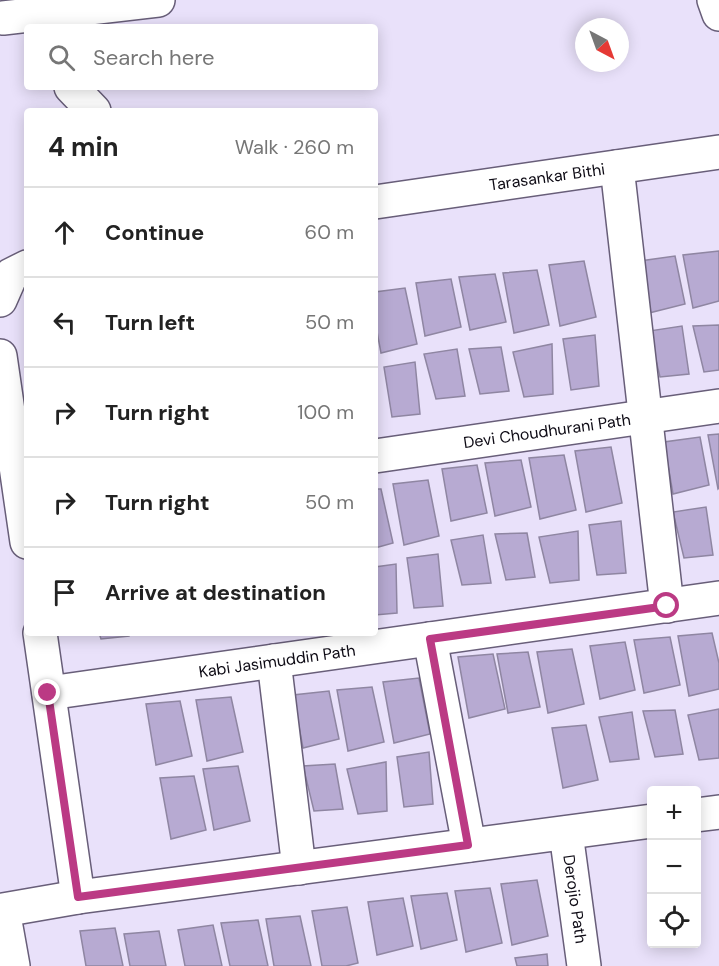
<!DOCTYPE html>
<html lang="en">
<head>
<meta charset="utf-8">
<style>
  body { margin:0; font-family:"DM Sans",sans-serif; background:#f6f6f6; color:#222 }
  .controls { position:absolute; right:18px; bottom:18px; display:grid; overflow:hidden; border-radius:6px; box-shadow:0 3px 15px #0003 }
  .controls button { width:54px; height:54px; display:grid; place-items:center; padding:0; border:0; border-bottom:2px solid #e0e0e0; background:#fff; color:#222; font:30px sans-serif }
  .compass { position:absolute; left:575px; top:18px; width:54px; height:54px; border-radius:50%; background:#fff; box-shadow:0 3px 15px #0003; rotate:139deg }
  .stop { position:absolute; width:18px; height:18px; margin:-14px; border:4px solid #bb3a84; border-radius:50%; background:#fff }
  .stop.end { background:#bb3a84; border-color:#fff; box-shadow:0 2px 6px #0008 }
  .list { margin:0; padding:0; list-style:none }
  h2 { display:flex; justify-content:space-between; align-items:center; height:78px; margin:0; padding:0 24px; font-size:26px }
  h2 small { font-size:20px; font-weight:400; color:#767676 }
  .list li { display:grid; grid-template-columns:39px 1fr auto; gap:18px; align-items:center; box-sizing:border-box; height:90px; padding:0 24px; border-top:2px solid #e0e0e0 }
  .list b { display:block; font-size:22px; white-space:nowrap }
  .list em { font-size:20px; font-style:normal; color:#767676 }
  .icon { flex:none; width:33px; height:33px; fill:none; stroke:currentColor; stroke-width:2; stroke-linecap:round; stroke-linejoin:round }
  .map { position:relative; flex:none; width:719px; height:966px; overflow:hidden }
  .search { position:absolute; background:#fff; box-shadow:0 3px 15px #0003; left:24px; top:24px; width:354px; height:66px; display:flex; align-items:center; gap:15px; box-sizing:border-box; padding:0 21px; border-radius:6px; color:#767676; font-size:22px }
  .panel { position:absolute; background:#fff; box-shadow:0 3px 15px #0003; left:24px; top:108px; width:354px; height:528px; border-radius:6px }
  .map>svg:first-child { display:block }
  .building { fill:#b7aad2; stroke:#8f86a2; stroke-width:1.5 }
  .lines { fill:none; stroke-linecap:round; stroke-linejoin:round }
  .street-casing { stroke:#685e79; stroke-width:36 }
  .street { stroke:#fff; stroke-width:33 }
  .route { stroke:#bb3a84; stroke-width:8 }
  .labels { text-anchor:middle; dominant-baseline:central; stroke-width:5; stroke-linejoin:round; paint-order:stroke }
  .street-label { font-size:16px; fill:#0d0a14; stroke:#fff }
</style>
</head>
<body>
<div class="map">
<svg width="719" height="966" viewBox="0 0 719 966">
  <rect width="100%" height="100%" fill="#e9e1fa"/>
  <g class="building">
    <path d="M719,251V301L693,308L683,255Z"/>
    <path d="M675,256L685,304L649,313L640,261Z"/>
    <path d="M584,261L596,317L560,326L549,265Z"/>
    <path d="M537,270L549,325L514,333L503,273Z"/>
    <path d="M495,274L506,322L470,330L459,277Z"/>
    <path d="M451,279L461,327L425,336L416,283Z"/>
    <path d="M405,288L417,344L381,353L375,321V292Z"/>
    <path d="M719,325V370L704,372L693,326Z"/>
    <path d="M682,326L689,374L660,377L649,331Z"/>
    <path d="M595,335L599,386L571,390L563,339Z"/>
    <path d="M552,344L553,394L524,397L513,352Z"/>
    <path d="M501,347L509,391L480,394L469,349Z"/>
    <path d="M457,349L465,396L436,399L424,354Z"/>
    <path d="M415,362L420,414L392,417L384,367Z"/>
    <path d="M719,434V488L718,489L708,435Z"/>
    <path d="M700,437L709,485L673,494L664,442Z"/>
    <path d="M611,447L622,503L586,512L575,451Z"/>
    <path d="M564,455L576,510L540,519L529,458Z"/>
    <path d="M521,460L531,507L495,516L485,463Z"/>
    <path d="M477,465L487,513L451,521L442,469Z"/>
    <path d="M428,480L439,536L404,545L393,484Z"/>
    <path d="M375,489H381L393,543L375,548Z"/>
    <path d="M706,507L713,555L684,558L673,512Z"/>
    <path d="M621,521L626,573L597,575L589,525Z"/>
    <path d="M578,531L579,580L550,583L539,537Z"/>
    <path d="M527,533L535,577L506,580L495,534Z"/>
    <path d="M483,535L491,583L462,585L451,540Z"/>
    <path d="M438,554L443,606L414,608L407,558Z"/>
    <path d="M396,564L397,613L375,615V567Z"/>
    <path d="M99,633H129V636L101,639Z"/>
    <path d="M712,633L719,663V689L689,696L678,636Z"/>
    <path d="M670,637L680,685L644,693L634,640Z"/>
    <path d="M625,642L635,690L600,699L590,646Z"/>
    <path d="M572,649L584,704L548,713L537,652Z"/>
    <path d="M528,652L540,707L508,713L497,654Z"/>
    <path d="M493,654L505,709L469,718L458,657Z"/>
    <path d="M419,678L430,734L394,743L383,682Z"/>
    <path d="M372,687L384,742L348,751L337,690Z"/>
    <path d="M329,691L339,739L303,748L293,695Z"/>
    <path d="M231,697L243,752L207,761L196,700Z"/>
    <path d="M180,701L192,756L156,765L146,704Z"/>
    <path d="M719,709V758L699,760L688,715Z"/>
    <path d="M675,710L683,754L655,757L643,711Z"/>
    <path d="M632,712L639,759L610,762L599,717Z"/>
    <path d="M586,725L598,780L563,788L552,728Z"/>
    <path d="M429,752L433,804L404,807L397,757Z"/>
    <path d="M386,762L387,811L358,814L347,769Z"/>
    <path d="M335,764L343,809L314,811L303,766Z"/>
    <path d="M238,766L250,821L214,830L203,769Z"/>
    <path d="M194,776L206,830L171,839L160,778Z"/>
    <path d="M537,880L548,936L512,945L501,884Z"/>
    <path d="M490,888L502,943L466,952L455,891Z"/>
    <path d="M447,893L457,940L421,949L411,896Z"/>
    <path d="M403,898L413,946L377,955L368,902Z"/>
    <path d="M347,907L358,963L346,966H322L312,911Z"/>
    <path d="M300,916L311,966H274L266,919Z"/>
    <path d="M258,920L268,966H230L221,923Z"/>
    <path d="M213,925L222,966H185L178,930Z"/>
    <path d="M115,928L123,966H86L80,931Z"/>
    <path d="M159,931L166,966H130L124,934Z"/>
    <path d="M547,954L548,966H517L515,958Z"/>
  </g>
  <g class="lines">
    <g class="street-casing">
      <g id="street">
        <path d="M714,0L719,14"/>
        <path d="M3,18L158,0"/>
        <path d="M71,87L94,111"/>
        <path d="M617,167L667,606"/>
        <path d="M375,202L719,152"/>
        <path d="M0,300L11,275L27,267"/>
        <path d="M0,356L27,542"/>
        <path d="M375,456L719,406"/>
        <path d="M40,633L78,897L652,821"/>
        <path d="M430,639L469,845"/>
        <path d="M274,661L299,868"/>
        <path d="M49,693L719,598"/>
        <path d="M696,815L719,812"/>
        <path d="M566,833L584,966"/>
        <path d="M13,966L3,910L78,897"/>
      </g>
    </g>
    <use href="#street" class="street"/>
  </g>
  <g class="lines">
    <path class="route" d="M48,693L78,897L468,845L430,639L667,606"/>
  </g>
  <g class="labels">
    <g class="street-label">
      <text transform="translate(547 177) rotate(-8)">Tarasankar Bithi</text>
      <text transform="translate(547 431) rotate(-8)">Devi Choudhurani Path</text>
      <text transform="translate(277 661) rotate(-8)">Kabi Jasimuddin Path</text>
      <text transform="translate(575 899) rotate(82)">Derojio Path</text>
    </g>
  </g>
</svg>
<div class="controls">
<button>+</button>
<button>−</button>
<button><svg class="icon" aria-label="locate" viewBox="0 0 24 24"><circle cx="12" cy="12" r="6"/><path d="M12 2v4M12 18v4M2 12h4M18 12h4"/></svg></button>
</div>
<svg class="compass" viewBox="-18 -18 36 36"><path d="M0-13l5 13h-10z" fill="#e53935"/><path d="M0 13l5-13h-10z" fill="#767676"/></svg>
<div class="stop" style="left:667px;top:606px"></div>
<div class="stop end" style="left:48px;top:693px"></div>
<div class="search"><svg class="icon" aria-label="search" viewBox="0 0 24 24"><circle cx="10" cy="10" r="6"/><path d="M15 15l6 6"/></svg>Search here</div>
<section class="panel">
<h2>4 min<small>Walk · 260 m</small></h2>
<ul class="list">
<li><svg class="icon" aria-label="ahead" viewBox="0 0 24 24"><path d="M12 20V5M6 11l6-6 6 6"/></svg><div><b>Continue</b></div><em>60 m</em></li>
<li><svg class="icon" aria-label="left" viewBox="0 0 24 24"><path d="M17 20v-9H6M10 6l-5 5 5 5"/></svg><div><b>Turn left</b></div><em>50 m</em></li>
<li><svg class="icon" aria-label="right" viewBox="0 0 24 24"><path d="M7 20v-9h11M14 6l5 5-5 5"/></svg><div><b>Turn right</b></div><em>100 m</em></li>
<li><svg class="icon" aria-label="right" viewBox="0 0 24 24"><path d="M7 20v-9h11M14 6l5 5-5 5"/></svg><div><b>Turn right</b></div><em>50 m</em></li>
<li><svg class="icon" aria-label="arrive" viewBox="0 0 24 24"><path d="M6 21V4h12l-3 4 3 4H6"/></svg><div><b>Arrive at destination</b></div></li>
</ul>
</section>
</div>
</body>
</html>
